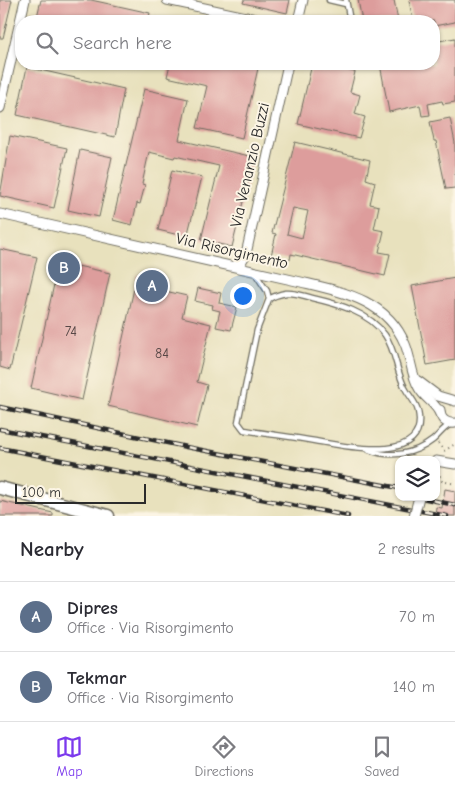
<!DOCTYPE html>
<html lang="en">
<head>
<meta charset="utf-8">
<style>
  body { margin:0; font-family:"Comic Neue",sans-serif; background:#f7f7f7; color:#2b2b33 }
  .controls { position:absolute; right:15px; bottom:15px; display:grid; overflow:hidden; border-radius:10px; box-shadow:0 1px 4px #0004 }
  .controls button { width:45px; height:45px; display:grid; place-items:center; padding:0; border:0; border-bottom:1px solid #e1e1e2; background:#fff; color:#2b2b33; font:25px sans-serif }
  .scale { position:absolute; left:15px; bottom:12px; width:131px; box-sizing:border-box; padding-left:5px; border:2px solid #2b2b2b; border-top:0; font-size:14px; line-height:18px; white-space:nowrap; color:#2b2b2b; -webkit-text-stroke:4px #fcf5e5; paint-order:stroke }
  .you { position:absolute; left:242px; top:295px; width:18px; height:18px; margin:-12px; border:4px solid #fff; border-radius:50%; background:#1a73e8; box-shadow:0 0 0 8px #1a73e833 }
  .badge { display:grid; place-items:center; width:32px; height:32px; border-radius:50%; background:#7c3aed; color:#fff; font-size:16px; font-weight:700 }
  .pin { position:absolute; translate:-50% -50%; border:2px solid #fff; box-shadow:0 1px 5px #0006 }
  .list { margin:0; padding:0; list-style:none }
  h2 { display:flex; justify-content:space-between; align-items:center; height:65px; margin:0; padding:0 20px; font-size:21px }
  h2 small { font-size:16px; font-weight:400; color:#7c7c81 }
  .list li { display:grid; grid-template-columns:32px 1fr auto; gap:15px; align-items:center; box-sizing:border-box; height:70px; padding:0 20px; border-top:1px solid #e1e1e2 }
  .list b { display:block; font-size:19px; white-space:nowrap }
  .list p { margin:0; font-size:16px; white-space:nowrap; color:#7c7c81 }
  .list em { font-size:16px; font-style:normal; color:#7c7c81 }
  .icon { flex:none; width:28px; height:28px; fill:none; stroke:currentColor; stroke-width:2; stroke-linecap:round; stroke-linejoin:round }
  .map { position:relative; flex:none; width:455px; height:516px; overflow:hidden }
  .search { position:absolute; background:#fff; box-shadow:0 1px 4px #0004; left:15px; right:15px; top:15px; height:55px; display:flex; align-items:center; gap:12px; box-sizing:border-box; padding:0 18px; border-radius:20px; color:#7c7c81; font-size:19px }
  .sheet { height:205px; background:#fff }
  nav { display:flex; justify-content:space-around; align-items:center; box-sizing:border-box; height:70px; border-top:1px solid #e1e1e2; background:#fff; font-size:14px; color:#7c7c81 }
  nav a { display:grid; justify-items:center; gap:2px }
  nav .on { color:#7c3aed }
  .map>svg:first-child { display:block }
  .building { fill:#dd9d9c; fill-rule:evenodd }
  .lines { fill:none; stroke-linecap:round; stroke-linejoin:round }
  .lane-casing { stroke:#6d6b5e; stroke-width:7 }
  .street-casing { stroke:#6d6b5e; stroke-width:11 }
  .secondary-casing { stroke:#6d6b5e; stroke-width:15 }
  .path { stroke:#6d6b5e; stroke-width:2; stroke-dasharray:1 4; stroke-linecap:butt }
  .lane { stroke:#fff; stroke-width:4.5 }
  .street { stroke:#fff; stroke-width:9 }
  .secondary { stroke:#fff; stroke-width:12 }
  .rail-casing { stroke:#2b2b2b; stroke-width:4.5 }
  .rail { stroke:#fcf5e5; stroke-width:2.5; stroke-dasharray:8; stroke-linecap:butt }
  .street-bridge-casing { stroke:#6d6b5e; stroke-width:11; stroke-linecap:butt }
  .street-bridge { stroke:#fff; stroke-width:9 }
  .labels { text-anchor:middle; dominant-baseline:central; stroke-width:4; stroke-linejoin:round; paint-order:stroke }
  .number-label { font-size:14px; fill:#584847 }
  .street-label { font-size:16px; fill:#2b2b2b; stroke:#fcf5e5 }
</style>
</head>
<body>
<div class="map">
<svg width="455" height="516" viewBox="0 0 455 516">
  <rect width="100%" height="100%" fill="#fcf5e5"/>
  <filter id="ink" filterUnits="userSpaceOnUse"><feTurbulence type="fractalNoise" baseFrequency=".02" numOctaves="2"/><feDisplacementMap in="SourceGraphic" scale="10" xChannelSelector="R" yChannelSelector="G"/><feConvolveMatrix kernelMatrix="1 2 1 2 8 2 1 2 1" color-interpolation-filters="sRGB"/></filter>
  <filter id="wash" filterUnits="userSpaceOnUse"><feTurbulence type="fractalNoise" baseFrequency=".0096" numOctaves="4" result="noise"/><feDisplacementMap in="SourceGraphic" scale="20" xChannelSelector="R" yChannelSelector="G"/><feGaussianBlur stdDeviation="1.12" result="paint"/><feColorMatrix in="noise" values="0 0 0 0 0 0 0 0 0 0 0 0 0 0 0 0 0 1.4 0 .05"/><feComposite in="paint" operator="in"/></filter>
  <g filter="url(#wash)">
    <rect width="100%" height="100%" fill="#e8e1bd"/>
    <g id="blocks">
      <g class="building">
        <path d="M0,0H12L3,38H0Z"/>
        <path d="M41,0H91L150,13L148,21H36Z"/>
        <path d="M244,0H290L287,13L243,3Z"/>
        <path d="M358,0H394L398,21H362Z"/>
        <path d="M409,0H455V22L434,26V21H413Z"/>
        <path d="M455,38V102L443,104L442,101L428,104L430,115L422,116L420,105L389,112L380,64H434V42Z"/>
        <path d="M170,64H259L242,138L197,128L207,86L167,77Z"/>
        <path d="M312,64H321L355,72L350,92L360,95L355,114L365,117L359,138L298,124Z"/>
        <path d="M27,67L124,89L115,137L17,115Z"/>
        <path d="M144,89L188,99L179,140L254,157L232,247L201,240L219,166L175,156L174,158L149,152L142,184L145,185L140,204L137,203L132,225L113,220Z"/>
        <path d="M450,118L455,143V188L446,189L436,141H434L430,122Z"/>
        <path d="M10,136L67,148L54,208L0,196Z"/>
        <path d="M295,142L370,160L366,179L375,182L370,204L379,206L374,229L384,231L379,252L390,254L385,276L291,254L290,260L271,256L276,234L272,233ZM293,208L308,211L302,238L287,234Z"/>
        <path d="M80,150L112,157L99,217L68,210Z"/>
        <path d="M172,170L202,177L187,237L158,230Z"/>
        <path d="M0,249L37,257L10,370L0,367Z"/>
        <path d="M59,262L110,273L82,400L31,388Z"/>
        <path d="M137,275L167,281L165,291L187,296L182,317L211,324L197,382L207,385L197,427L108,406Z"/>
        <path d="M455,278V360L427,365L412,286Z"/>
        <path d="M198,288L221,293L219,303L237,307L231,330L216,327L220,311L212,309L213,305L195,301Z"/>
        <path d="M445,489L455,491V516H435L436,507L442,508Z"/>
        <path d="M0,501L53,513V516H0Z"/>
      </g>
    </g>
  </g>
  <g filter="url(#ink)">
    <use href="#blocks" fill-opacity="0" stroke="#6d6b5e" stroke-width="1"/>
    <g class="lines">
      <g class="lane-casing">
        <g id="lane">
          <path d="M329,0L346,4"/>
          <path d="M346,0L350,21"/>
          <path d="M255,273L267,291L269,299L257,330L238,422L244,430C268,434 292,437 315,441C343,446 430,466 418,411C416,402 409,396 405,388C396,371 396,351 385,335C369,312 338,304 312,298C304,296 295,292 286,293C280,294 274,296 269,299"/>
          <path d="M369,450C390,458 414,455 433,440C439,435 443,428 451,424"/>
        </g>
      </g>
      <g class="street-casing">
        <g id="street">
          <path d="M167,0L265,21"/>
          <path d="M298,21L303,0"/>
          <path d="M0,108L25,0"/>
          <path d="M0,214L301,282C343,292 387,300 405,344C411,358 411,375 419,388C424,398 436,403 440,414"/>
          <path d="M234,266L240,264L246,254L288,64"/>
          <path d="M418,381L438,396L455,401"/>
          <path d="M440,410C440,419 446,424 455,423"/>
          <path d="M436,461L455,464"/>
        </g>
      </g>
      <g class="secondary-casing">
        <path id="secondary" d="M0,488L108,516"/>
      </g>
      <g class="path">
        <path d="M438,443L444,451L455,444"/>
        <path d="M438,471L442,481L455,484"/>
      </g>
      <use href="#lane" class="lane"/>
      <use href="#street" class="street"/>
      <use href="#secondary" class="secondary"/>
      <g class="rail-casing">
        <g id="rail">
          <path d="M0,407L186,447L399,488"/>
          <path d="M0,429L447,516"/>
          <path d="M0,448L348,516"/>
          <path d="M417,497L455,505"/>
        </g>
      </g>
      <use href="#rail" class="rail"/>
      <g class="street-bridge-casing">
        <path id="street-bridge" d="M414,516L419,497"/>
      </g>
      <use href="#street-bridge" class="street-bridge"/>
    </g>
  </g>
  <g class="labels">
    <g class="number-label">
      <text x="71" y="331">74</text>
      <text x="162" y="353">84</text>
    </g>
    <g class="street-label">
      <text transform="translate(250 165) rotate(-77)">Via Venanzio Buzzi</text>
      <text transform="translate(232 251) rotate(13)">Via Risorgimento</text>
    </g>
  </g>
</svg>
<div class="controls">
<button><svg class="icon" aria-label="layers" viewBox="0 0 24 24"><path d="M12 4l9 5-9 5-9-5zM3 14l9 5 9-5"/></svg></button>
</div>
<div class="scale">100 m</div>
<div class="you"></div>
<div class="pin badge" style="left:152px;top:286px;background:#5c6f8a">A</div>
<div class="pin badge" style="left:64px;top:268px;background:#5c6f8a">B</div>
<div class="search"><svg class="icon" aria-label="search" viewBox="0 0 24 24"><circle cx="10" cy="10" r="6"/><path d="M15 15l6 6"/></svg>Search here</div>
</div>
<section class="sheet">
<h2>Nearby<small>2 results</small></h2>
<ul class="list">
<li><span class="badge" style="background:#5c6f8a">A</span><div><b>Dipres</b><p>Office · Via Risorgimento</p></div><em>70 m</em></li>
<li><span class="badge" style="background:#5c6f8a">B</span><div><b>Tekmar</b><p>Office · Via Risorgimento</p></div><em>140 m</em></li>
</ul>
</section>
<nav>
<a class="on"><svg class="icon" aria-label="map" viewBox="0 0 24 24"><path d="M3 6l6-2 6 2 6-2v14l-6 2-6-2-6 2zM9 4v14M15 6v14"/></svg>Map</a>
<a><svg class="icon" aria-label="directions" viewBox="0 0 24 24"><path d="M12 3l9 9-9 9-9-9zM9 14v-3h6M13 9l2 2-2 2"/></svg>Directions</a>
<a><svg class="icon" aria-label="saved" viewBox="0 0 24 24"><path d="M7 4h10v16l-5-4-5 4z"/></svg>Saved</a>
</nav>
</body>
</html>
